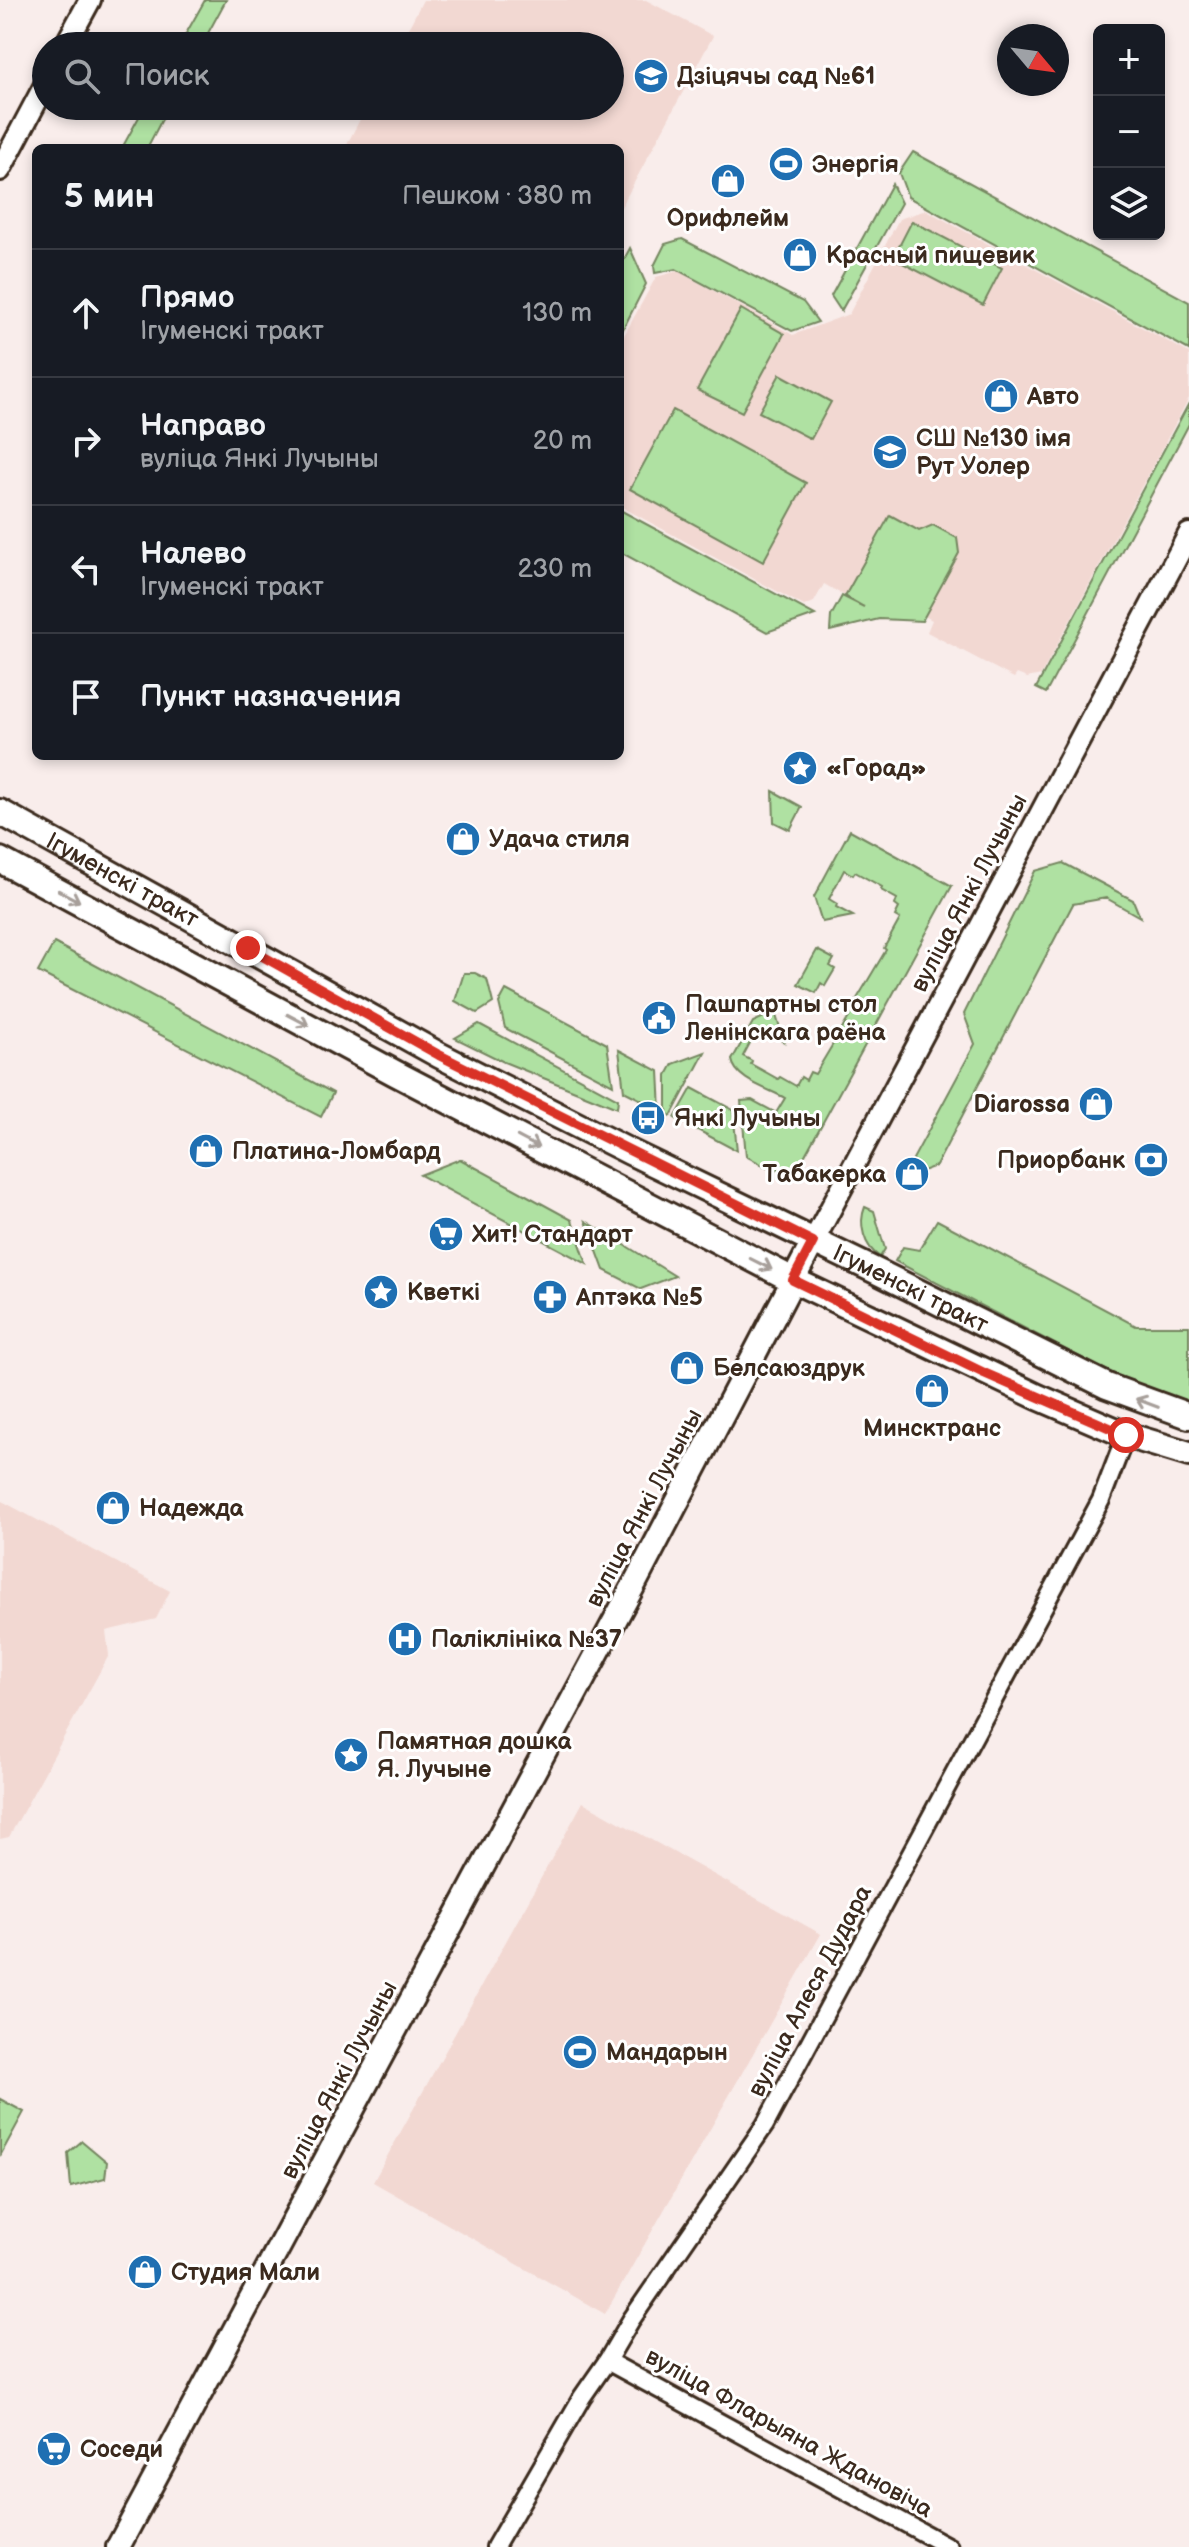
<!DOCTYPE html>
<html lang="ru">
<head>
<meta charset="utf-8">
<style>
  body { margin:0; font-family:"Balsamiq Sans",sans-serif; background:#20242c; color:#f1f3f6 }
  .controls { position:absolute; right:24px; top:24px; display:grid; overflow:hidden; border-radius:12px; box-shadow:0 4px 12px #0003 }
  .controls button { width:72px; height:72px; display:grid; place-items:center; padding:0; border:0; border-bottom:2px solid #363941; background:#171b24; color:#f1f3f6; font:40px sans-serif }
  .compass { position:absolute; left:997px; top:24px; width:72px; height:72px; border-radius:50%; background:#171b24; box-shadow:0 4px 12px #0003; rotate:119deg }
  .stop { position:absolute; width:24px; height:24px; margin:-18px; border:6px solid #d93025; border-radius:50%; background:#fff }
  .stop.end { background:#d93025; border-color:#fff; box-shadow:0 2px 8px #0008 }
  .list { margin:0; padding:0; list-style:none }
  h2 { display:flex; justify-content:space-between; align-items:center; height:104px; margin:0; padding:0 32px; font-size:34px }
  h2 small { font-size:26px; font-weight:400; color:#9ea1a6 }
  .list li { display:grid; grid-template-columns:52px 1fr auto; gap:24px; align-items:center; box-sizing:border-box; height:128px; padding:0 32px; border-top:2px solid #363941 }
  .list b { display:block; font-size:30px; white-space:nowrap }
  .list p { margin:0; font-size:26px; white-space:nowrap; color:#9ea1a6 }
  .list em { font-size:26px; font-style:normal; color:#9ea1a6 }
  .icon { flex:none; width:44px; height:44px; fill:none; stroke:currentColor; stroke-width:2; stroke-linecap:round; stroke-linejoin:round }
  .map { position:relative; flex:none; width:1189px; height:2547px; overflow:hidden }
  .search { position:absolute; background:#171b24; box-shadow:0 4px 12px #0003; left:32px; top:32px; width:592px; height:88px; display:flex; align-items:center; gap:20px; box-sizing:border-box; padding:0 28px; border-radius:44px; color:#9ea1a6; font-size:30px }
  .panel { position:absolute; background:#171b24; box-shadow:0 4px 12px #0003; left:32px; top:144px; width:592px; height:616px; border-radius:12px }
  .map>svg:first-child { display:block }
  .built { fill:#f2d8d2 }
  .green { fill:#afe1a2; stroke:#758660; stroke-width:2 }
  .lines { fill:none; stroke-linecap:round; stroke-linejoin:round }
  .minor-casing { stroke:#3b2a1e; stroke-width:22 }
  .tertiary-casing { stroke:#3b2a1e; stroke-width:26 }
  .secondary-casing { stroke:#3b2a1e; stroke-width:28 }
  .primary-casing { stroke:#3b2a1e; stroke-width:30 }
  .minor { stroke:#fff; stroke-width:16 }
  .tertiary { stroke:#fff; stroke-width:20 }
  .secondary { stroke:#fff; stroke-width:22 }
  .primary { stroke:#fff; stroke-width:24 }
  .oneway { stroke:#a79f9a }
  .route { stroke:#d93025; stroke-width:10 }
  .labels { text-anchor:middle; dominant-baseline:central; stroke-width:6; stroke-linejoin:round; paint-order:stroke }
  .poi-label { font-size:24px; font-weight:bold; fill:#3b2a1e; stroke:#fff; text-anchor:start }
  .street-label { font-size:24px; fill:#3b2a1e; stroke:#fff }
</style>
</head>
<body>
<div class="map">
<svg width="1189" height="2547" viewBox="0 0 1189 2547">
  <rect width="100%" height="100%" fill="#f9edeb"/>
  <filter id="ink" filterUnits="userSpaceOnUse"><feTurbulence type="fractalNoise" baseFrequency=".0125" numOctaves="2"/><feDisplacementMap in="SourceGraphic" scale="16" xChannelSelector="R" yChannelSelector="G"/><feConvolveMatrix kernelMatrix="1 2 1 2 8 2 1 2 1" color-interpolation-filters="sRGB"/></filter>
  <g filter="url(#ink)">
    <g class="built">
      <path d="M423,0H646L713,36L620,209V148H345L367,106H610V46H399Z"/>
      <path d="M926,210L1189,353V398L1041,675L1027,678L1017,674L1014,678L927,632L932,620L888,596L877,614L824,584L814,602L804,606L620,506V343L656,277L678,271L793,335L849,314L899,219Z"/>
      <path d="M0,1500L170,1591L156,1619L106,1631L109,1655L9,1837L0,1839Z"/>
      <path d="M583,1802L821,1934L605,2314L373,2182Z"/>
    </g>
    <g class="green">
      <path d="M205,0H226L201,46H179Z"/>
      <path d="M145,106H169L147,148H122Z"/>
      <path d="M913,152L1189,302V350L908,197L899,173Z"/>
      <path d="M892,184L901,203L841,311L831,296Z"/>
      <path d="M912,221L1002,268L983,305L893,258Z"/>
      <path d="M682,239L803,302L818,322L792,331L676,269L655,273L654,266L665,244Z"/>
      <path d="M630,248L646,284L620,335V267Z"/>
      <path d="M741,309L784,334L742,412L697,390Z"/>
      <path d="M780,374L831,402L811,439L759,412Z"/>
      <path d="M1189,403V424L1046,693L1036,688Z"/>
      <path d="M673,410L806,483L763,562L630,489Z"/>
      <path d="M620,511V510L815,615L767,632L620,552Z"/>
      <path d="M890,515L919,531L933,525L957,538L959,553L922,621L879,619L830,631L831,616L842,596L864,607L845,596Z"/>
      <path d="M773,791L802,807L790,830L774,822Z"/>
      <path d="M850,830L952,886L799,1166L772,1170L746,1156L741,1101L752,1100L776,1113L785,1098C769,1089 735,1080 732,1060L753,1022L775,1012L784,1042L768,1033L766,1035L757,1030L743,1056L752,1061L751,1064L778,1079L780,1077L796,1086L801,1077L806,1080L810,1072L815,1074L857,1004L855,1002L886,950L884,948L900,919L895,916L899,908L895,905L897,899L881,890L882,887L855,872L853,875L844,870L829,899L837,904L836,907L853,916L822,922L814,897Z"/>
      <path d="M1063,863L1133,900L1140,917L1106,898L1073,904L936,1166L917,1173L913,1159L975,1044L964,1014L1035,871Z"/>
      <path d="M54,943L333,1093L321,1117L38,972Z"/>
      <path d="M817,950L834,959L830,966L835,969L825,986L821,983L816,993L798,984Z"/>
      <path d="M464,973H475L487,979L493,1003L477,1013L455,1001Z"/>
      <path d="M506,990L607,1044L613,1085L505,1028L499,1003Z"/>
      <path d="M479,1024L618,1099L617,1108L504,1062L455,1038Z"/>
      <path d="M619,1050L659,1071L661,1110L624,1091Z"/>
      <path d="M705,1052L671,1116L667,1114V1075L673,1064Z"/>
      <path d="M692,1088L733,1110L737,1151L675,1118Z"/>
      <path d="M460,1159L572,1220L587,1264L420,1175Z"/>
      <path d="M865,1207L874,1211L885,1249L880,1257C864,1247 858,1224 865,1207Z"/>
      <path d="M937,1220L1136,1326H1189V1403L1175,1400L1101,1368L895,1261L903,1247L919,1250Z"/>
      <path d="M586,1221L675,1276L641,1289L604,1270Z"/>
      <path d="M0,2099L24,2112L0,2156Z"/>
      <path d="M82,2141L107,2162L105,2178L71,2187L68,2153Z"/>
    </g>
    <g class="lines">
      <g class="minor-casing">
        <g id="minor">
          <path d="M607,2361L949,2547"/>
          <path d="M495,2547L582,2397L607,2361L631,2320L765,2125L1101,1500L1126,1435"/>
        </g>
      </g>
      <g class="tertiary-casing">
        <g id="tertiary">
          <path d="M65,46L90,0"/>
          <path d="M0,170L46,83"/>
          <path d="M813,1242L1189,534"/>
        </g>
      </g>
      <g class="secondary-casing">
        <path id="secondary" d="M118,2547L636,1581L813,1242"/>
      </g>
      <g class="primary-casing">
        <g id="primary">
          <path id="s1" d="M0,812L439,1055L630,1152L880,1273L1107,1386L1189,1416"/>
          <path d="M0,860L395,1073L793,1280L1038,1397L1126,1435L1189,1454"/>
        </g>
      </g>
      <use href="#minor" class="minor"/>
      <use href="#tertiary" class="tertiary"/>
      <use href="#secondary" class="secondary"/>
      <use href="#primary" class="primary"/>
    </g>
    <defs><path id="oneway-shaft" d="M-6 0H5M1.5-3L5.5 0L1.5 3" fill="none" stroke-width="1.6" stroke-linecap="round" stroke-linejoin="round" transform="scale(2)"/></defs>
    <g class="oneway">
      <use href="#oneway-shaft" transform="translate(69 896) rotate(28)"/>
      <use href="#oneway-shaft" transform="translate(298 1020) rotate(28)"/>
      <use href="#oneway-shaft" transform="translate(528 1142) rotate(28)"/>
      <use href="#oneway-shaft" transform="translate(761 1264) rotate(27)"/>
      <use href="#oneway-shaft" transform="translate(1147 1403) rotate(-159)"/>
    </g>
  </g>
  <g class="lines" filter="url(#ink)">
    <path class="route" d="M248,948L439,1055L813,1242L793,1280L984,1373L1126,1435"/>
  </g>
  <defs>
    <g id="school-disc" transform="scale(1.8)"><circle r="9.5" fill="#1f6fb2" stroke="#fff"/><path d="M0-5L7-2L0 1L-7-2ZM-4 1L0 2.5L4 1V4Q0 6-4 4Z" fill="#fff"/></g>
    <g id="stadium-disc" transform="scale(1.8)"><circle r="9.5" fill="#1f6fb2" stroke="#fff"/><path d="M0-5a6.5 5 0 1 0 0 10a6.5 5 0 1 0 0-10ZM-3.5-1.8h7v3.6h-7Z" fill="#fff"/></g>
    <g id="shop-disc" transform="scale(1.8)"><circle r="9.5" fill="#1f6fb2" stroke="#fff"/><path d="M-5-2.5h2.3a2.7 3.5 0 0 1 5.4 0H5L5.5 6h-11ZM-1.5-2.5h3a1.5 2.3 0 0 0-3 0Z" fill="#fff"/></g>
    <g id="sight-disc" transform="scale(1.8)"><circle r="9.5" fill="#1f6fb2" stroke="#fff"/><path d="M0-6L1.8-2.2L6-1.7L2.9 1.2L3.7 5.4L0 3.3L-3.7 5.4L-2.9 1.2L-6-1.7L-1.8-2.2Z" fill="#fff"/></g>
    <g id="civic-disc" transform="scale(1.8)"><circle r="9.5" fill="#1f6fb2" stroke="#fff"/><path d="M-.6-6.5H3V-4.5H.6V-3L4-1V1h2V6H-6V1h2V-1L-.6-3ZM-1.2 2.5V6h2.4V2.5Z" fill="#fff"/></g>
    <g id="bus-disc" transform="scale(1.8)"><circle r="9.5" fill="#1f6fb2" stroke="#fff"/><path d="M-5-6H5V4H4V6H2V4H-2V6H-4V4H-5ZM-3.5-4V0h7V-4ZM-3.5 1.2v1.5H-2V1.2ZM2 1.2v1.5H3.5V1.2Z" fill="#fff"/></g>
    <g id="bank-disc" transform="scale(1.8)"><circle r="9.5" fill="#1f6fb2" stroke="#fff"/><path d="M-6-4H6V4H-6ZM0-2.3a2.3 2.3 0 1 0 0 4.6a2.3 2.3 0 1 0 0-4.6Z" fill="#fff"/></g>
    <g id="supermarket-disc" transform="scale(1.8)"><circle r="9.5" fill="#1f6fb2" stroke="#fff"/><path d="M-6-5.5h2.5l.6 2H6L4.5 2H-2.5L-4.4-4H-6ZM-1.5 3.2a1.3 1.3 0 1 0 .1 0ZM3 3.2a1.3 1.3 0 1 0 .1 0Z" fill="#fff"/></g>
    <g id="pharmacy-disc" transform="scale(1.8)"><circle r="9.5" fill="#1f6fb2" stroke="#fff"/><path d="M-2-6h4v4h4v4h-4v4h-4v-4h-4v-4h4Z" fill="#fff"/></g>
    <g id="hospital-disc" transform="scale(1.8)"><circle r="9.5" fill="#1f6fb2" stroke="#fff"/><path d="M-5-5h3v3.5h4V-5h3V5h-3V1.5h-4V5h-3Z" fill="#fff"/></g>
  </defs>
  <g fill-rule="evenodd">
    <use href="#school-disc" x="651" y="76"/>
    <use href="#stadium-disc" x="786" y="164"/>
    <use href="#shop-disc" x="728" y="181"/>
    <use href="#shop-disc" x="800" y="255"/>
    <use href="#shop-disc" x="1001" y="396"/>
    <use href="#school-disc" x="890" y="452"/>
    <use href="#sight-disc" x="800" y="768"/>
    <use href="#shop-disc" x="463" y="839"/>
    <use href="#civic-disc" x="659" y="1018"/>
    <use href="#shop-disc" x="1096" y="1104"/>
    <use href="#bus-disc" x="648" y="1118"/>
    <use href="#shop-disc" x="206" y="1151"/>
    <use href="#bank-disc" x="1151" y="1160"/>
    <use href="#shop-disc" x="912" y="1174"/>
    <use href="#supermarket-disc" x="446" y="1234"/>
    <use href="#sight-disc" x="381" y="1292"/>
    <use href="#pharmacy-disc" x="550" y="1297"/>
    <use href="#shop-disc" x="687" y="1368"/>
    <use href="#shop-disc" x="932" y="1391"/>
    <use href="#shop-disc" x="113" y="1508"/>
    <use href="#hospital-disc" x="405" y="1639"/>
    <use href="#sight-disc" x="351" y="1755"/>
    <use href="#stadium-disc" x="580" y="2052"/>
    <use href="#shop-disc" x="145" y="2272"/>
    <use href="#supermarket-disc" x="54" y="2449"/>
  </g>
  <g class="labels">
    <g class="poi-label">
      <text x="677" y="76">Дзіцячы сад №61</text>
      <text x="812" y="164">Энергія</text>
      <text x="728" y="218" text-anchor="middle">Орифлейм</text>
      <text x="826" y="255">Красный пищевик</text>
      <text x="1027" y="396">Авто</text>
      <text x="916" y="438">СШ №130 імя<tspan x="916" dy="28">Рут Уолер</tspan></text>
      <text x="826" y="768">«Горад»</text>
      <text x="489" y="839">Удача стиля</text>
      <text x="685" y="1004">Пашпартны стол<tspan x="685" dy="28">Ленінскага раёна</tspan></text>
      <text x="1070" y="1104" text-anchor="end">Diarossa</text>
      <text x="674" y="1118">Янкі Лучыны</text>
      <text x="232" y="1151">Платина-Ломбард</text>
      <text x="1125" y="1160" text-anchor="end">Приорбанк</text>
      <text x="886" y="1174" text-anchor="end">Табакерка</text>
      <text x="472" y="1234">Хит! Стандарт</text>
      <text x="407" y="1292">Кветкі</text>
      <text x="576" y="1297">Аптэка №5</text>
      <text x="713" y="1368">Белсаюздрук</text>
      <text x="932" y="1428" text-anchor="middle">Минсктранс</text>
      <text x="139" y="1508">Надежда</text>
      <text x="431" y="1639">Паліклініка №37</text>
      <text x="377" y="1741">Памятная дошка<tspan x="377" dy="28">Я. Лучыне</tspan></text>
      <text x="606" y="2052">Мандарын</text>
      <text x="171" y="2272">Студия Мали</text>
      <text x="80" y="2449">Соседи</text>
    </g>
    <g class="street-label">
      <text stroke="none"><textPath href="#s1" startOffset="140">Ігуменскі тракт</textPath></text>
      <text transform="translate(969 893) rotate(-62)">вуліца Янкі Лучыны</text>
      <text stroke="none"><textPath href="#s1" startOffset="1028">Ігуменскі тракт</textPath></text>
      <text transform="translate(644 1508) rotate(-62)">вуліца Янкі Лучыны</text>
      <text transform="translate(810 1991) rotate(-62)">вуліца Алеся Дудара</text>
      <text transform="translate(339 2080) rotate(-62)">вуліца Янкі Лучыны</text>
      <text transform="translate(789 2433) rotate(29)">вуліца Фларыяна Ждановіча</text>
    </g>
  </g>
</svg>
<div class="controls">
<button>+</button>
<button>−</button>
<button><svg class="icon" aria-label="layers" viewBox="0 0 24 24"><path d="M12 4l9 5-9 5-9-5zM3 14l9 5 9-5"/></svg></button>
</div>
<svg class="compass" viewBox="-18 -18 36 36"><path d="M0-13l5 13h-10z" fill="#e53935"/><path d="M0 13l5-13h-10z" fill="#9ea1a6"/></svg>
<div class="stop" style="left:1126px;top:1435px"></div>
<div class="stop end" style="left:248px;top:948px"></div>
<div class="search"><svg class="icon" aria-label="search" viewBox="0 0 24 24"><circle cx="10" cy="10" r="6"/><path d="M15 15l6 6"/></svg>Поиск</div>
<section class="panel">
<h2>5 мин<small>Пешком · 380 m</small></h2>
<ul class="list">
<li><svg class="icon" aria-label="ahead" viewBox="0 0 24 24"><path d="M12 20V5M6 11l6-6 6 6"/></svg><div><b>Прямо</b><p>Ігуменскі тракт</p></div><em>130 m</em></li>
<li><svg class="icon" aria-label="right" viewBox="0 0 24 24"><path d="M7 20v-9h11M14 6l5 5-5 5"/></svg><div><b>Направо</b><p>вуліца Янкі Лучыны</p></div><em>20 m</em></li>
<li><svg class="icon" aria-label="left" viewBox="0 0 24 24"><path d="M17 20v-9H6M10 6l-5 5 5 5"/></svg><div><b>Налево</b><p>Ігуменскі тракт</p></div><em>230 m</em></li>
<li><svg class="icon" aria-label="arrive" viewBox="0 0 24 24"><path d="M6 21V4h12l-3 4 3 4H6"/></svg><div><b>Пункт назначения</b></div></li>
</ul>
</section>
</div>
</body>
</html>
